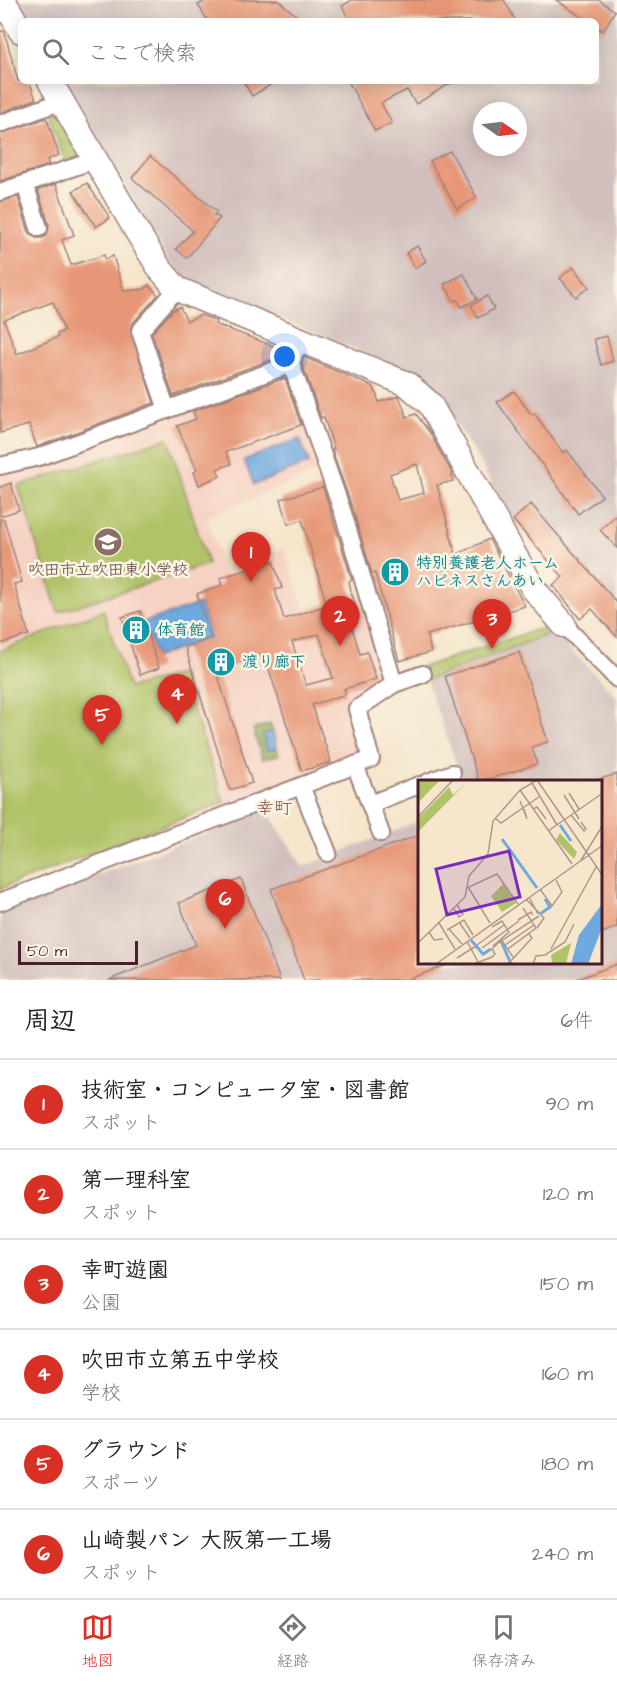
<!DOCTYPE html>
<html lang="ja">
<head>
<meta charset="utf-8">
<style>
  body { margin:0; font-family:"Architects Daughter","Klee One",sans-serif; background:#f6f6f6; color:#222 }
  .compass { position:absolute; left:473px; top:102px; width:54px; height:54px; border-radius:50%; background:#fff; box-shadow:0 3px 15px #0003; rotate:104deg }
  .scale { position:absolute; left:18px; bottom:15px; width:120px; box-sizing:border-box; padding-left:6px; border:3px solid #4a1f2b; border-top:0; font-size:16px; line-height:21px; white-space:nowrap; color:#4a1f2b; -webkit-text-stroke:4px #fcf5e5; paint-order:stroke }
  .you { position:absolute; left:285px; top:357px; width:21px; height:21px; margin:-15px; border:4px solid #fff; border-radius:50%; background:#1a73e8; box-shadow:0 0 0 9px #1a73e833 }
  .badge { display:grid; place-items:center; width:39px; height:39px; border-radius:50%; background:#d93025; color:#fff; font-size:20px; font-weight:700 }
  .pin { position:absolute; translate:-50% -50px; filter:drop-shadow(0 2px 3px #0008) }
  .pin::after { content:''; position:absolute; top:32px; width:21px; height:18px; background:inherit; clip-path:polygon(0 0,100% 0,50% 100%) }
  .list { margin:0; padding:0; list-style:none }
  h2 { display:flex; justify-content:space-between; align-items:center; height:78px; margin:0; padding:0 24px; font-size:26px }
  h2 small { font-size:20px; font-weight:400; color:#767676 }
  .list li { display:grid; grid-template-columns:39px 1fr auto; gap:18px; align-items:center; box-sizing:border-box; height:90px; padding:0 24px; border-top:2px solid #e0e0e0 }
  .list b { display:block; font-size:22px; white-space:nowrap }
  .list p { margin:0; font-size:20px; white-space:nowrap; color:#767676 }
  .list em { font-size:20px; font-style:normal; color:#767676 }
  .icon { flex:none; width:33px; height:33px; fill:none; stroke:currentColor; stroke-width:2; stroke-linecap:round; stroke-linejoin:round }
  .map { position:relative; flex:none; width:617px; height:980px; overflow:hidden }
  .search { position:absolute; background:#fff; box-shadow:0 3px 15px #0003; left:18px; right:18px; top:18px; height:66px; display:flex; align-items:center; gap:15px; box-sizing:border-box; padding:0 21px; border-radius:9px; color:#767676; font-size:22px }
  .sheet { height:618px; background:#fff }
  nav { display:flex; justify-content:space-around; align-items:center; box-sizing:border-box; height:84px; border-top:2px solid #e0e0e0; background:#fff; font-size:16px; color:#767676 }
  nav a { display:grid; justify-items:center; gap:3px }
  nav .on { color:#d93025 }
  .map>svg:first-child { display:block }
  .built { fill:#f5d2c2 }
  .industrial { fill:#d1bfbd; fill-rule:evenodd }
  .green { fill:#b0c367; stroke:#7d7149; stroke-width:1.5 }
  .forest { fill:#8ca95c; stroke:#6b6444; stroke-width:1.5 }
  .water { fill:#6ea9df; stroke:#5c6485; stroke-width:1.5 }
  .building { fill:#e79777; fill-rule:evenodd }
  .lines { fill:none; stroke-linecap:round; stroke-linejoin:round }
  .street-casing { stroke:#a0827c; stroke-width:20 }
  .secondary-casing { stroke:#a0827c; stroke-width:27 }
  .street { stroke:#fff; stroke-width:16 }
  .secondary { stroke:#fff; stroke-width:24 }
  .labels { text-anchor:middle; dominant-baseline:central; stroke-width:5; stroke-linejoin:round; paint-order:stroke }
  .culture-label { font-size:16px; font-weight:bold; fill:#0d838f; stroke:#fcf5e5; text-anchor:start }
  .education-label { font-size:16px; font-weight:bold; fill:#785e54; stroke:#fcf5e5 }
  .neighbourhood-label { font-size:18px; fill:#814946; stroke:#fcf5e5 }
  .inset-river { fill:none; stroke:#6ea9df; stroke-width:3 }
  .inset-road { fill:none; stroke:#b1968c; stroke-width:1.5 }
  .view { fill:#7b2cbf; fill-opacity:0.15; stroke:#7b2cbf; stroke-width:3 }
  .inset-edge { fill:none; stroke:#4a1f2b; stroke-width:3 }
</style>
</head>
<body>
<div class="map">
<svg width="617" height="980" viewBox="0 0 617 980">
  <rect width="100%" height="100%" fill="#fcf5e5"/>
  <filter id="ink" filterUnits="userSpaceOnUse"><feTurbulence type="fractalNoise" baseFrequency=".0167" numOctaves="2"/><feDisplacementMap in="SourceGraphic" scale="12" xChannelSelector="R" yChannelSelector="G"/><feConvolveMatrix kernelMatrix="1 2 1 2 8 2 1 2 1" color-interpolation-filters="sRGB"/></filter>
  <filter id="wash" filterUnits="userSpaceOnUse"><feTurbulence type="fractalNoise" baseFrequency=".008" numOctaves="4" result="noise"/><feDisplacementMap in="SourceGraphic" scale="24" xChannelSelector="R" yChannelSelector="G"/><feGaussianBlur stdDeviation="1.35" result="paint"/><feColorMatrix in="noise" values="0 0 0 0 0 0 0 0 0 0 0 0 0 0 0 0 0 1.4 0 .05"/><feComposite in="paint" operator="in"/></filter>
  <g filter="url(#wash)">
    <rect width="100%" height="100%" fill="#f5e6cc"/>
    <path class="built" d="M191,410L211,459L307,425L324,469L207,517L223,567L284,549L304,608L359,592L386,684L346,708L361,740L353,758L0,890V472L41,462Z"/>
    <g class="industrial">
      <path d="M18,0H617V632L513,519L459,427L430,392L408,373L379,359L200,286L184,277L168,259L65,81H596V21H30ZM482,111H518V147H482Z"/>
      <path d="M554,632L617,697V980H0V913L267,810L303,867L419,821V963H600V782H463L426,680Z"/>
    </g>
    <g class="green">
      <path d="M56,111L82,155L65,162L48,114Z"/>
      <path d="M168,438L208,564L58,612L18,486Z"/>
      <path d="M103,610L129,688L181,674L224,802L0,889V651Z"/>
      <path d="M548,626L554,632L426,680L422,667Z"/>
    </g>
    <path class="forest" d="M270,724L273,732L263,734L267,750L277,748L279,755L262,759L253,729Z"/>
    <g class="water">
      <path d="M300,439L309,463L254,485L244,460Z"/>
      <path d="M200,604L211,638L156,657L144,622Z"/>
      <path d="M273,732L277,748L267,750L263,734Z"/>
    </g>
    <g id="blocks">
      <g class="building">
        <path d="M207,0H278L303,21H208L198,5Z"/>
        <path d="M352,0H504L516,21H350L342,6Z"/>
        <path d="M556,0H599L615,11L603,31L596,26V21H588Z"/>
        <path d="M0,31H4L18,81H29L36,99L0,113Z"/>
        <path d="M243,81H277L252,96Z"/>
        <path d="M348,81H454L416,104L407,90L381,103L392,123L375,131Z"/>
        <path d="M43,119H47L59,155L47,160L49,165L0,181V134Z"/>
        <path d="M450,151L477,198L457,209L430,161Z"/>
        <path d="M150,156L217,212L214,215L220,218L187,258L176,249L193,231L132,178Z"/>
        <path d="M87,183L110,218L96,227L73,191Z"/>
        <path d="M56,184L74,235L62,240L71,265L104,255L105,259L113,256L124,291L145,289L149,285L158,295L132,324L130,330L154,403L37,447L29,425L0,433V202L18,197L29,232L36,238H42L47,235L49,225L38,190ZM53,302L64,331L57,334L58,337L17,354L4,320Z"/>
        <path d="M417,246L426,261L415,268L406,253Z"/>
        <path d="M573,267L589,287L576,297L560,278Z"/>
        <path d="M464,274L477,299L462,307L457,300L454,301L444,284Z"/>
        <path d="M487,296L494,309L478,318L471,305Z"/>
        <path d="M180,307L187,321L201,315L216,321L215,324L279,348L281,356L173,396L152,333L173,310Z"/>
        <path d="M607,336L613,361L601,365L594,339Z"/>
        <path d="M304,357L374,387L379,402L399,396L407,417L416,414L430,433L452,473L453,481L437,485L456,555L489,539L525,606L427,635L431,652L399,661L375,573L372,574L353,510L332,450L334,449L324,417L321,418L302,364ZM417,464L424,493L398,500L390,474Z"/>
        <path d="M285,378L301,425L226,452L231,464L217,469L220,476L199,485L194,472L197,470L177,426L196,419L193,411Z"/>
        <path d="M514,391L531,414L534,413L563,453L567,450L602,496L578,514L497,402Z"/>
        <path d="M11,483L19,510L0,516V487Z"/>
        <path d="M323,487L352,580L349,581L351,592L359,617L350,620L360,654L367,652L376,679L344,689L346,694L312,705L331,762L302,771L264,654L216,670L252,783L230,790L185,647L211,638L197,594L222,585L220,578L273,561L282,588L275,590L284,619L327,605L302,520L288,524L281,499ZM319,634L333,678L306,685L292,642Z"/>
        <path d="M531,504L617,603V637L592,609L580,619L553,585L563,577L513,520Z"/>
        <path d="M617,514V548L600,530Z"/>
        <path d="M0,519H4L22,582L14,584L29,635L0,644Z"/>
        <path d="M140,611L159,668L140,675L122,617Z"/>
        <path d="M519,652L548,742L532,747L537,764L479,782L445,676Z"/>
        <path d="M617,774V927L600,934V779Z"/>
        <path d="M419,835V963H447V965L406,980H304L271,889Z"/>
        <path d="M241,879L280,980H109L196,945L179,903Z"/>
        <path d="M617,964V980H577V979Z"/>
      </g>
    </g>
  </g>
  <g filter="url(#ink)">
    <use href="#blocks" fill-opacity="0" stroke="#a0827c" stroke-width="1.5"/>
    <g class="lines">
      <g class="street-casing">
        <g id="street">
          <path d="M0,124L62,101"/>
          <path d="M25,184L39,228"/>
          <path d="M0,192L95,160"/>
          <path d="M167,410L140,331L177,289"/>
          <path d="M0,466L39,457L291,364L299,338"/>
          <path d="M564,625L617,679"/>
          <path d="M394,684L423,674"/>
          <path d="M355,765L381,833"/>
          <path d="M428,782L452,773"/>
          <path d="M301,786L328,853"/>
          <path d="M370,804L419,785"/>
          <path d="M0,902L371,759L357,709L394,684L343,513L291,364"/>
        </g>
      </g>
      <g class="secondary-casing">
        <g id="secondary">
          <path d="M3,0L21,31"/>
          <path d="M50,81L136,230L160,269L177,289L407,384L430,404L533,588L564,625"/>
        </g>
      </g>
      <use href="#street" class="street"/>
      <use href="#secondary" class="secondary"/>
    </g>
  </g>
  <defs>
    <g id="school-disc" transform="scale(1.5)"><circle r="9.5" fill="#8d6e63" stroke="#fcf5e5"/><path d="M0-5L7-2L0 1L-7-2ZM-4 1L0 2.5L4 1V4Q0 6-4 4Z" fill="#fff"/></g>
    <g id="building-disc" transform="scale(1.5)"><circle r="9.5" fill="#0f9aa8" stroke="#fcf5e5"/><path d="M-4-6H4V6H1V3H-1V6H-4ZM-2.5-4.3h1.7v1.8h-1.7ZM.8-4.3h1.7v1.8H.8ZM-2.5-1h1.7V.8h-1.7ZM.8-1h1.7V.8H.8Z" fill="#fff"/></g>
  </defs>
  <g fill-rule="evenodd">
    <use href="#school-disc" x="108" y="542"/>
    <use href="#building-disc" x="395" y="572"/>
    <use href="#building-disc" x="136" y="630"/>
    <use href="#building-disc" x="221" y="662"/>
  </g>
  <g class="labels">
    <g class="culture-label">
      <text x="416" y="563">特別養護老人ホーム<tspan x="416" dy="18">ハピネスさんあい</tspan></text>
      <text x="157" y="630">体育館</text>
      <text x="242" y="662">渡り廊下</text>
    </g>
    <g class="education-label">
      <text x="108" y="570">吹田市立吹田東小学校</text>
    </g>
    <g class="neighbourhood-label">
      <text x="274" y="808">幸町</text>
    </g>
  </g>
  <g transform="translate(418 780)">
    <rect width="184" height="184" fill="#f5e6cc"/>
    <path d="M23,0L16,6L0,23V1ZM51,0L0,52V39L31,7L35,15ZM142,53L159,72L156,79L138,60ZM85,104L98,123L84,132L73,116ZM153,163L148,184H134L133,175Z" fill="#b0c367"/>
    <path d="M184,124V148L170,184H153L161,155Z" fill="#6ea9df"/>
    <path class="inset-river" d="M142,45L153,61M84,59L119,108M122,134L132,127L127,119M53,160L65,174L73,169M83,161L93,184"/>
    <path class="inset-road" d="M119,0L185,96M114,3L139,45M102,10L154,84M151,13L161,29M146,15L161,39M102,21L109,39L106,29M115,29L119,27L128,39M153,35L166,51L168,49L163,42M0,37L35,0M77,38L83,43L121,17M130,51L185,13M163,80L185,45M50,107L72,143M51,107L79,94L100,124M122,109L134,126L144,112L138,100M111,117L120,134M108,119L126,138L119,148M36,129L41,137L45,134L39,125M100,140L113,132L115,135M41,142L52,158M21,143L37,169M74,147L84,141L91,152L75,166M31,149L44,164M29,150L46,140L55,155M11,152L16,160L25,159M49,161L61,184M84,161L95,177M0,163L47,117L51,96L70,74L75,41L102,10L119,0M59,165L86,145M87,165L116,145M64,168L101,141M90,169L118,148L105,128M133,169L178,87M39,178L58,166M18,184L185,65M56,184L74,177L77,174L74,169L80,163L121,136M90,184L114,158L111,154M115,184L118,176L127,175L147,162L156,144"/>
    <path class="view" d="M91,71L102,117L29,135L18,89Z"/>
    <rect width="184" height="184" class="inset-edge"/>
  </g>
</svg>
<svg class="compass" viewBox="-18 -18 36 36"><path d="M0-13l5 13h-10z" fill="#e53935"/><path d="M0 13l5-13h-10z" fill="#767676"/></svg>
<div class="scale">50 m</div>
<div class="you"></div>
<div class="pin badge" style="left:251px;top:582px">1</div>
<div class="pin badge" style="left:340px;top:646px">2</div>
<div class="pin badge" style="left:492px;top:649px">3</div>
<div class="pin badge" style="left:177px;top:724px">4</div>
<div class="pin badge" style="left:102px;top:745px">5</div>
<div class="pin badge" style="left:225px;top:929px">6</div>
<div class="search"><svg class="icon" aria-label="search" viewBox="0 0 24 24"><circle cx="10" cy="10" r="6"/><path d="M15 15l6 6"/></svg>ここで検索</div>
</div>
<section class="sheet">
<h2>周辺<small>6件</small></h2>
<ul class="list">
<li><span class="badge">1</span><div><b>技術室・コンピュータ室・図書館</b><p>スポット</p></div><em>90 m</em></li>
<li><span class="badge">2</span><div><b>第一理科室</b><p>スポット</p></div><em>120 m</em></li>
<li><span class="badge">3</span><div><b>幸町遊園</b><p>公園</p></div><em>150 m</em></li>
<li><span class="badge">4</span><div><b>吹田市立第五中学校</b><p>学校</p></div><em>160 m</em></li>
<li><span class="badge">5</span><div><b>グラウンド</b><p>スポーツ</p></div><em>180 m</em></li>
<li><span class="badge">6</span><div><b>山崎製パン 大阪第一工場</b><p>スポット</p></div><em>240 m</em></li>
</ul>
</section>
<nav>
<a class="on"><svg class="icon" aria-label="map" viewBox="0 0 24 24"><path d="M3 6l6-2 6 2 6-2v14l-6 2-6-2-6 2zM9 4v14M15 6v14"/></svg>地図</a>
<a><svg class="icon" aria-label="directions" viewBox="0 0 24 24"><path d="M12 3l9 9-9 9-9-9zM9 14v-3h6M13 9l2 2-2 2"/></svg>経路</a>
<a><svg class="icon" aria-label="saved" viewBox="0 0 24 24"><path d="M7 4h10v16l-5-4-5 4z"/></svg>保存済み</a>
</nav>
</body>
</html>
